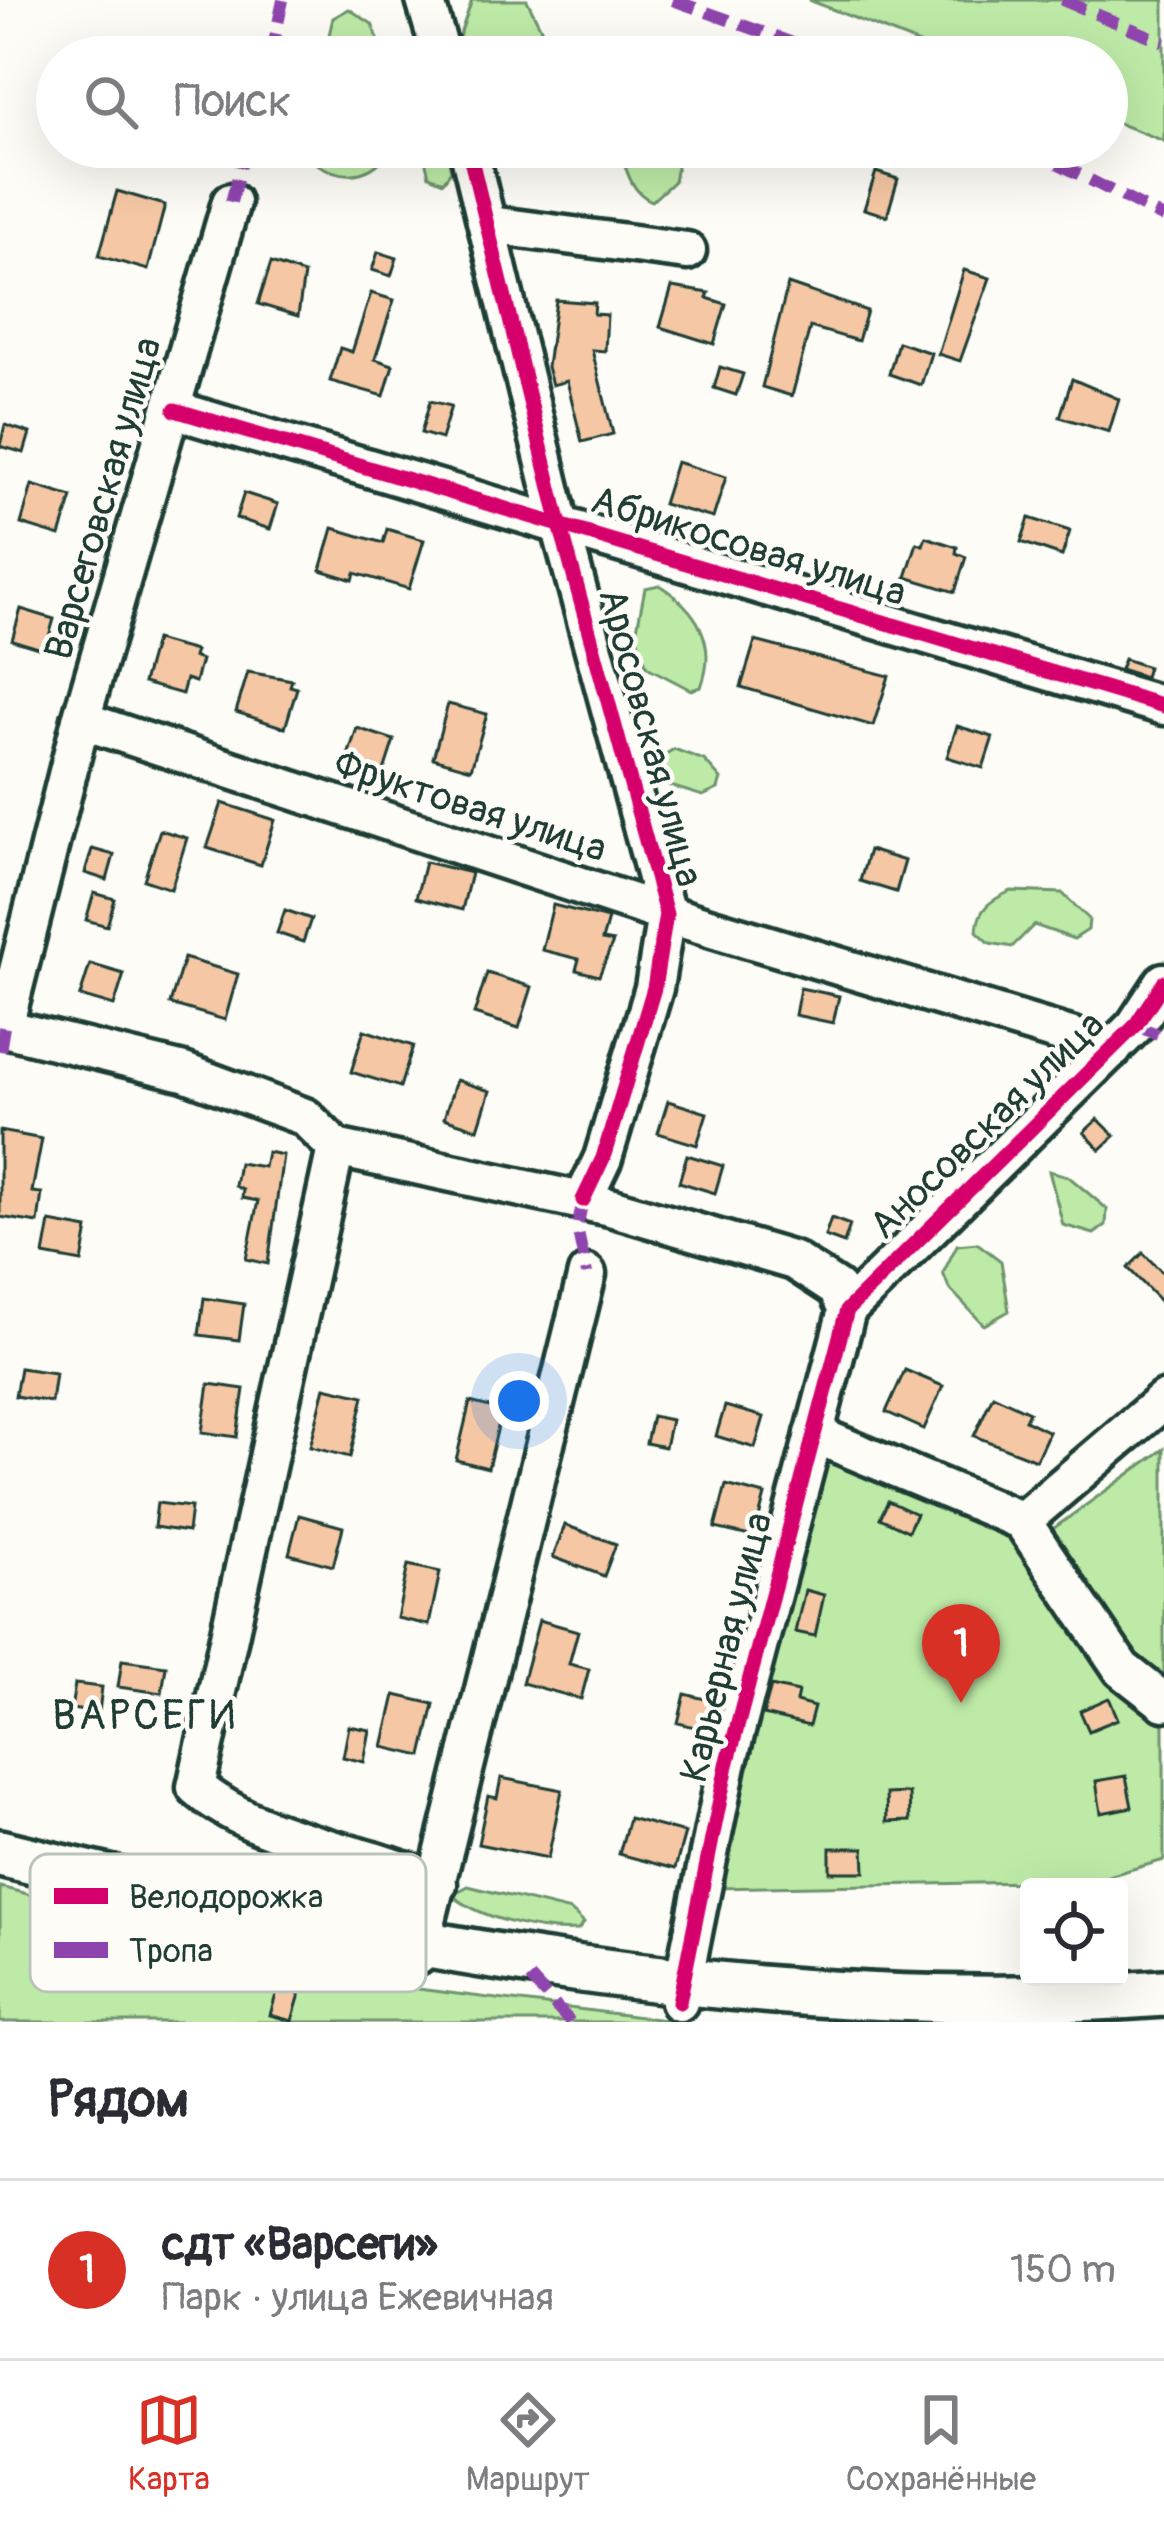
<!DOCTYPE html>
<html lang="ru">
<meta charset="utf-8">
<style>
body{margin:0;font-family:Pangolin,sans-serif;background:#f7f7f7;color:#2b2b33}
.controls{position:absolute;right:36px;bottom:36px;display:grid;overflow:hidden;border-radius:12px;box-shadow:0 12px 48px #0002}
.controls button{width:108px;height:108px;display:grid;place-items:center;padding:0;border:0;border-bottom:3px solid #e1e1e2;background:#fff;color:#2b2b33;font:60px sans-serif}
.you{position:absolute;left:519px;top:1401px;width:42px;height:42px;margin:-30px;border:9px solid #fff;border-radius:50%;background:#1a73e8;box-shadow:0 0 0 18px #1a73e833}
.badge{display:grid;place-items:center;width:78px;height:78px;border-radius:50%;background:#d93025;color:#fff;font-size:39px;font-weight:700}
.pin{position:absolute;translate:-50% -99px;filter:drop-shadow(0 3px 6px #0008)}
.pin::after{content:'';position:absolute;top:63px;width:42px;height:36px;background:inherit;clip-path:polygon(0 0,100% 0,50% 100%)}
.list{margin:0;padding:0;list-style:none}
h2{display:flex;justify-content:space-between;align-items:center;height:156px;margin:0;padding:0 48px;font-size:51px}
h2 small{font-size:39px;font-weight:400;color:#7c7c81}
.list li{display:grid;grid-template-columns:78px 1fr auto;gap:36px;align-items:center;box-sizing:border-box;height:180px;padding:0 48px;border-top:3px solid #e1e1e2}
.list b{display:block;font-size:45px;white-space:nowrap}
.list p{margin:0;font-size:39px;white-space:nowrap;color:#7c7c81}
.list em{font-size:39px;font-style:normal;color:#7c7c81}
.icon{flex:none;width:66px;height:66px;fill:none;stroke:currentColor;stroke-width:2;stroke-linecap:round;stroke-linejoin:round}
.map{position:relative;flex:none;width:1164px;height:2022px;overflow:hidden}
.search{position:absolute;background:#fff;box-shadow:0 12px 48px #0002;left:36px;right:36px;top:36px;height:132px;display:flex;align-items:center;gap:30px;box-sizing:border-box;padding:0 42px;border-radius:66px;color:#7c7c81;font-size:45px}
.sheet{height:336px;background:#fff}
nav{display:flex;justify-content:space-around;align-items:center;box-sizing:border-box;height:168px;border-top:3px solid #e1e1e2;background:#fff;font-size:33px;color:#7c7c81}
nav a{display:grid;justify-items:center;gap:6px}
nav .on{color:#d93025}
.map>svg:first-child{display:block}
</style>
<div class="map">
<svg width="1164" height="2022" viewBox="0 0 1164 2022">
<rect width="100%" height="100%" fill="#fdfcf7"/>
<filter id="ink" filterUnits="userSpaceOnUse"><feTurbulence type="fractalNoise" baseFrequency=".00833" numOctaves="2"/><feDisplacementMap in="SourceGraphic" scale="24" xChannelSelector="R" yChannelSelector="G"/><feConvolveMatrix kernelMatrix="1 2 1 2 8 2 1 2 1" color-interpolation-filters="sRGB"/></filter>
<g filter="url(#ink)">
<g fill="#beeaa7" stroke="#6e946e" stroke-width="3">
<polygon points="472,0 527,0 555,57 460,57 458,40"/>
<polygon points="809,0 1164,0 1164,141 1107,119 1107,57 952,57"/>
<polygon points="349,9 372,24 385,57 324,57 333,18"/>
<path d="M 391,147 C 370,187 325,179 299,148 Z"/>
<polygon points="422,147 446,147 451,171 443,182 429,176"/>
<path d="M 619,147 L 681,147 L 674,181 L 652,201 C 630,192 626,168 619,147 Z"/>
<path d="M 659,585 C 697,609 718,643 701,687 L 691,690 L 647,667 L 636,634 L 645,588 Z"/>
<polygon points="674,749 704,760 721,779 718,789 703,796 657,782 653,762"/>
<path d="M 1011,891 L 1062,893 L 1089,919 L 1088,930 L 1074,939 L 1034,925 L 1012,947 L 990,943 L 977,931 C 978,908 991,900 1011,891 Z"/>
<polygon points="1049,1171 1068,1176 1107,1209 1106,1225 1094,1234 1063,1225"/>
<polygon points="977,1243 1001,1261 1009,1311 984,1325 949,1288 943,1273 957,1245"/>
<polygon points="1164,1449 1164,1860 1091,1881 714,1888 815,1456 1029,1546"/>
<path d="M 468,1886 L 571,1911 L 584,1923 L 578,1930 C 541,1933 481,1919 452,1895 Z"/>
<polygon points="0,1887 386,1985 681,2022 0,2022"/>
</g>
<g fill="#f5c7a4" stroke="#1f3d34" stroke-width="3">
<polygon points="876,172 898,179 887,216 864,209"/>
<polygon points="117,191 165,205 148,270 99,256"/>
<polygon points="378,252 397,258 391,276 372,270"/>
<polygon points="271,263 304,274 298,316 258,304"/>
<polygon points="964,270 990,278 960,361 938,354"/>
<polygon points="788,284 867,311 858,341 810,327 792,396 762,387"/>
<polygon points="672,287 709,293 707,298 726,304 714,344 660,327"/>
<polygon points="371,293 394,300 375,359 393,365 384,396 330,381 340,348 352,352"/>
<polygon points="556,300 595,303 594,314 607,315 605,351 592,350 613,434 582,442 567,381 552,385 547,367"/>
<polygon points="898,342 931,353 921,385 889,374"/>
<polygon points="720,367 743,374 736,395 714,388"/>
<polygon points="1072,379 1119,399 1109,432 1060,417"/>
<polygon points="430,401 451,406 441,439 421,433"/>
<polygon points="5,425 30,433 24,453 0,446"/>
<polygon points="676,462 726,477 713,518 663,504"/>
<polygon points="32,485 72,497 60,536 21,524"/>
<polygon points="244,493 278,504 270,529 236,518"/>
<polygon points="1029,518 1070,531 1062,556 1021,542"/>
<polygon points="333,528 383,543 387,529 424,540 409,589 355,573 353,580 321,570"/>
<polygon points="926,537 957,547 956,553 966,557 955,592 906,577 917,543 923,545"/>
<polygon points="21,609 54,619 45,650 12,640"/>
<polygon points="155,640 195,651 193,657 201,660 195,682 186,679 182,694 143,683"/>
<polygon points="755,641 889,676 873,726 741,687"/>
<polygon points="1124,659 1148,667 1145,677 1120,669"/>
<polygon points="248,672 292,680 290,686 297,688 285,728 236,712"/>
<polygon points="448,704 487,714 471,769 433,758"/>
<polygon points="957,726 993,737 983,768 947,757"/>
<polygon points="357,728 394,740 382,777 345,765"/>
<polygon points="222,803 275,820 261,865 207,848"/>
<polygon points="160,830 187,838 171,889 144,880"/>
<polygon points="92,849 114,855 107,880 85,873"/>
<polygon points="869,850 905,861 896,892 860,881"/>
<polygon points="425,862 471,873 462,910 416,898"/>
<polygon points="94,893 115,899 107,926 86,920"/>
<polygon points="553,905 608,919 602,940 613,942 599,976 576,970 579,959 542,950"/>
<polygon points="285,910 311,919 303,942 277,933"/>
<polygon points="184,958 238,974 225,1020 170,1004"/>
<polygon points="90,964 124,974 114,1006 80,996"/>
<polygon points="487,973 532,987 519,1028 474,1014"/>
<polygon points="800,988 839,996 833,1023 795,1015"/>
<polygon points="364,1030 413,1046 400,1087 351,1072"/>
<polygon points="456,1080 490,1091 478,1129 444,1118"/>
<polygon points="668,1101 707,1113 697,1145 658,1133"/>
<polygon points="1098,1119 1115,1136 1100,1150 1084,1132"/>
<polygon points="0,1131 42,1139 32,1192 42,1193 38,1223 0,1217"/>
<polygon points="267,1152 283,1155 268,1264 246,1259 258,1201 242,1198 243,1190 235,1186 239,1163 264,1167"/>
<polygon points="687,1155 723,1166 715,1193 679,1182"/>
<polygon points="831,1218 850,1225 844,1243 825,1236"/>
<polygon points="50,1222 88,1229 82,1262 44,1255"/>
<polygon points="1143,1253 1164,1274 1164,1305 1128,1268"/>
<polygon points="204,1298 244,1304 239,1340 199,1335"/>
<polygon points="20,1368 55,1373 51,1402 15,1396"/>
<polygon points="905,1370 943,1386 924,1429 886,1412"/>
<polygon points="209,1384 244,1389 237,1437 202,1432"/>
<polygon points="325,1387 364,1396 350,1457 310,1447"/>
<polygon points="993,1395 1029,1412 1025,1420 1049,1432 1036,1460 974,1436"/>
<polygon points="470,1402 502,1410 488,1468 456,1460"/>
<polygon points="725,1406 764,1417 755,1448 716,1436"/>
<polygon points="652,1416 671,1420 665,1447 646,1443"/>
<polygon points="726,1485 765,1495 754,1537 715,1528"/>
<polygon points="888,1501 916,1514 908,1531 880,1518"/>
<polygon points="157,1503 191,1507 188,1532 154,1527"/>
<polygon points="299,1515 343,1527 333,1566 289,1554"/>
<polygon points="565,1525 616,1544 604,1576 553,1557"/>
<polygon points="408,1565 440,1572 429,1625 397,1618"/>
<polygon points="805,1590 824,1595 815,1636 795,1632"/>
<polygon points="539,1620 578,1631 569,1664 589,1669 581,1699 522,1683"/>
<polygon points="122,1660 166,1666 162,1693 118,1687"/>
<polygon points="75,1684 102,1687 99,1713 71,1709"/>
<polygon points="771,1686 798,1692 796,1702 814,1707 809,1726 763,1715"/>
<polygon points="685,1694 713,1701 707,1730 678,1723"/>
<polygon points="395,1695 434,1704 422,1756 383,1747"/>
<polygon points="1109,1698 1118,1719 1089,1731 1080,1711"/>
<polygon points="349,1726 370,1730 364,1762 343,1757"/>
<polygon points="1126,1776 1132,1807 1101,1813 1096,1781"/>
<polygon points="501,1778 562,1790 548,1858 478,1844 488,1796 497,1798"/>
<polygon points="909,1793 910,1821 887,1822 886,1794"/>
<polygon points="629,1818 685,1833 675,1869 619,1854"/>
<polygon points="830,1848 864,1848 865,1872 830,1872"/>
<polygon points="278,1988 300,1994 292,2021 270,2015"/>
</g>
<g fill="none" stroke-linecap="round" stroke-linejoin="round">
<defs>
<g id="minor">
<polyline points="425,0 442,57"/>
<polyline points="468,147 559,521 666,914 654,988 603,1158 583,1200"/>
<polyline points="490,225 687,251"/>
<polyline points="175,410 1164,706"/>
<polyline points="81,720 666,914 1113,1049"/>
<polyline points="0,1027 184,1072 305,1117 336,1148 610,1207 794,1261 837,1289 847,1310"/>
<polyline points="4,1027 81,720 231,202"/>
<path d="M 336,1148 L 196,1787 C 261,1843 360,1849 438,1884"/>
<polyline points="814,1434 1022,1521 1122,1669 1164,1702"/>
<polyline points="1022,1521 1164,1400"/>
<polyline points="418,1956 587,1274"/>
<polyline points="679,2002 727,1765 847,1310 1135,1026 1164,982"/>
</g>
<path id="major" d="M 0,1853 C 374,1945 776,2022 1164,1993"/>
</defs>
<use href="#minor" stroke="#1f3d34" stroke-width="45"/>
<use href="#major" stroke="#1f3d34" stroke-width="54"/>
<use href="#minor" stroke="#fdfcf7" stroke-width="36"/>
<use href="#major" stroke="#fdfcf7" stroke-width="45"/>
<g stroke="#8e44ad" stroke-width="12" stroke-dasharray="24 12" stroke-linecap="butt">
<polyline points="673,0 832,57"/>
<polyline points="1062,0 1164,42"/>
<polyline points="271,57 283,0"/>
<polyline points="1026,147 1164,218"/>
<polyline points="231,202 246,147"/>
<polyline points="1135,1026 1164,1036"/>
<polyline points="0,1051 4,1027"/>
<polyline points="583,1200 577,1228 587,1274"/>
<polyline points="530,1978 570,2022"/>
</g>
<defs>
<g id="cycleway">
<polyline points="468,147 559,521 666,914 654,988 603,1158 583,1200"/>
<polyline points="175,410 1164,706"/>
<polyline points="679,2002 727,1765 847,1310 1135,1026 1164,982"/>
</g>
</defs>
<use href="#cycleway" stroke="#fdfcf7" stroke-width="22"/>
<use href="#cycleway" stroke="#d6006c" stroke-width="15"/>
</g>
</g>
<g text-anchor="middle" stroke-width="9" stroke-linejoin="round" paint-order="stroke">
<g font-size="39" fill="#1f3d34" stroke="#fdfcf7">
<text transform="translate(102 498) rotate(-74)" y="14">Варсеговская улица</text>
<text transform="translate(749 545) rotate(17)" y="14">Абрикосовая улица</text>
<text transform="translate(652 737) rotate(75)" y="14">Аросовская улица</text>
<text transform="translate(471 805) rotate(18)" y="14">Фруктовая улица</text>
<text transform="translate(986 1124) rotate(-44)" y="14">Аносовская улица</text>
<text transform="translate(725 1647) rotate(-76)" y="14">Карьерная улица</text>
</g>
<g font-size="42" letter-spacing="3" fill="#1f3d34" stroke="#fdfcf7">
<text x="145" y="1729">ВАРСЕГИ</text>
</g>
</g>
<rect x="30" y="1854" width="396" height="138" rx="18" fill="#fdfcf7" stroke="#bac3bc" stroke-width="3"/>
<rect x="54" y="1888" width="54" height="16" fill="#d6006c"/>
<rect x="54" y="1942" width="54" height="16" fill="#8e44ad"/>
<g font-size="33" fill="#1f3d34">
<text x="129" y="1908">Велодорожка</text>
<text x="129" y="1962">Тропа</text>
</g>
</svg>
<div class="controls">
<button><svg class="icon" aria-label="locate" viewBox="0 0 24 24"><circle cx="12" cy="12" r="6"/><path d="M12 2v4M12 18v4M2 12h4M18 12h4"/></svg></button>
</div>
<div class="you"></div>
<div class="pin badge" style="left:961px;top:1703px">1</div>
<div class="search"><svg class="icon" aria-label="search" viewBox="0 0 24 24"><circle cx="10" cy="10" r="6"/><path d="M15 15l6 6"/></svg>Поиск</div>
</div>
<section class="sheet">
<h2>Рядом<small></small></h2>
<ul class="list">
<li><span class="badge">1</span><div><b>сдт «Варсеги»</b><p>Парк · улица Ежевичная</p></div><em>150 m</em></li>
</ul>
</section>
<nav>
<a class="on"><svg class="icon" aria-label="map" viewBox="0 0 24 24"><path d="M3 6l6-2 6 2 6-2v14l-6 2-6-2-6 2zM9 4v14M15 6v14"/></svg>Карта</a>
<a><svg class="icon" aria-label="directions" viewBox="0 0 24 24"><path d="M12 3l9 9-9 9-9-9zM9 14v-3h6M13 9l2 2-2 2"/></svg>Маршрут</a>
<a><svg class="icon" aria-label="saved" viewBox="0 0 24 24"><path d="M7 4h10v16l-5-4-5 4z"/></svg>Сохранённые</a>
</nav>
